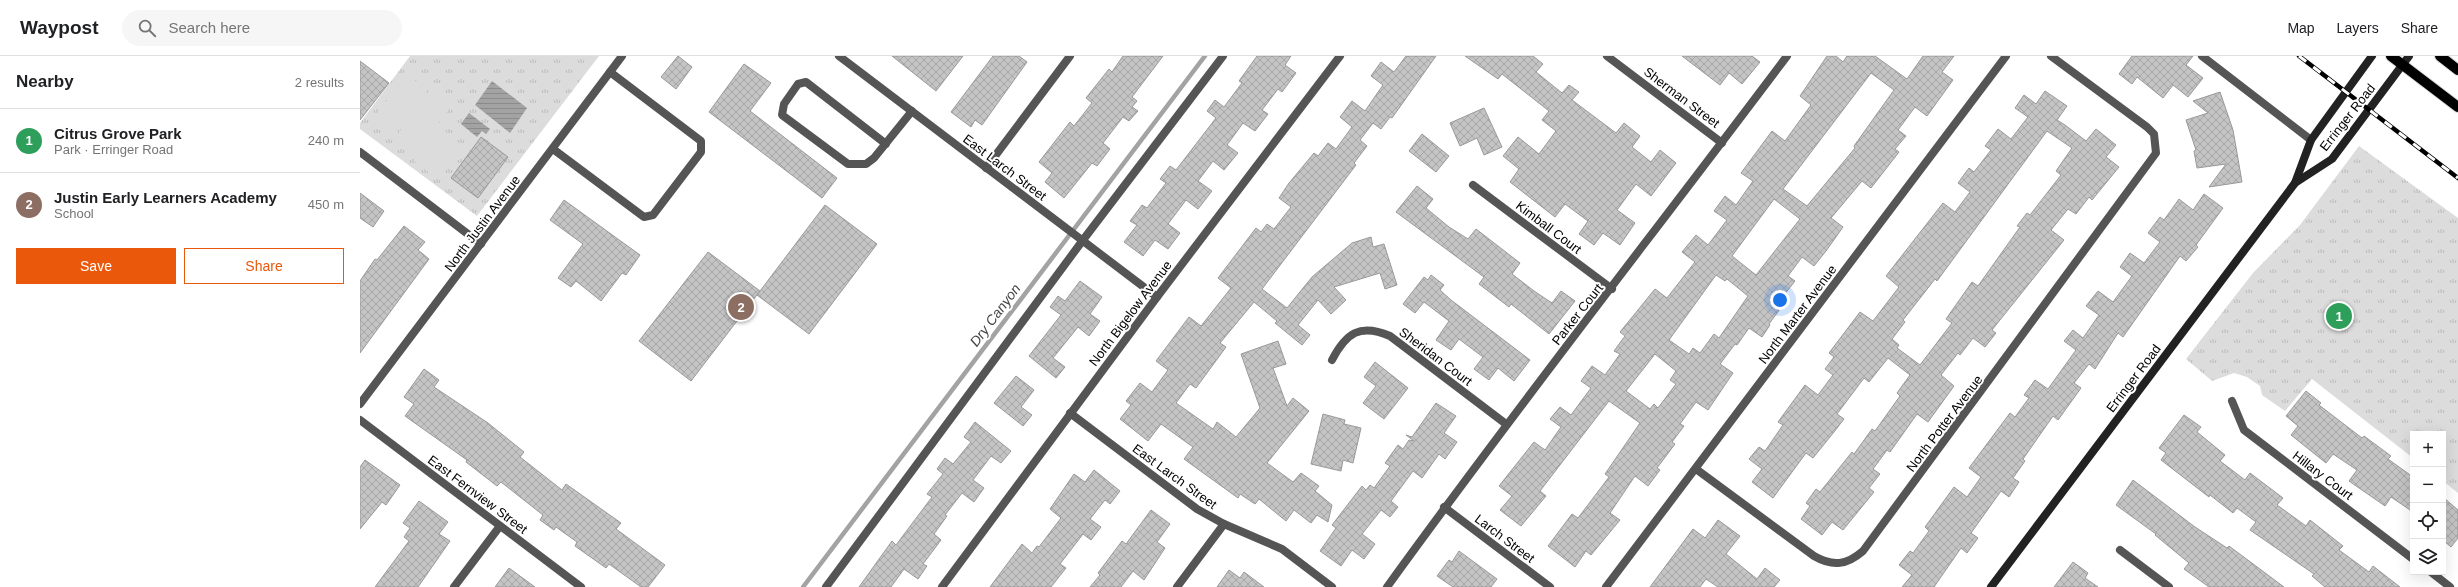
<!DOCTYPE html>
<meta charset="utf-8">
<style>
body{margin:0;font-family:Arial,sans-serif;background:#f6f6f6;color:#202124}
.controls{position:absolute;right:12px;bottom:12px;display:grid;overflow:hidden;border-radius:0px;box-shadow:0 4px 16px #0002}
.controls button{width:36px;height:36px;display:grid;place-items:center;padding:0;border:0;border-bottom:1px solid #e0e0e0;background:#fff;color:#202124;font:20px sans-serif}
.you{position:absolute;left:1420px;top:244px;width:14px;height:14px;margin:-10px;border:3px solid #fff;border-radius:50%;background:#1a73e8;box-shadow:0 0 0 6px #1a73e833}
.badge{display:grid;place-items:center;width:26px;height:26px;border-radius:50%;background:#ea580c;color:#fff;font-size:13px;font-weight:700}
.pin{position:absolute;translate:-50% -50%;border:2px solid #fff;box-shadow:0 1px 4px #0006}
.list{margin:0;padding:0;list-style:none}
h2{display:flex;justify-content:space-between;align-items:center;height:52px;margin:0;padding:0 16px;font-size:17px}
h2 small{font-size:13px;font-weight:400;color:#757577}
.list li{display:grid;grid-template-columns:26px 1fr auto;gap:12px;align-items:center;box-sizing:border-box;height:64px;padding:0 16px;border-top:1px solid #e0e0e0}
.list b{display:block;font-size:15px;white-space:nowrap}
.list p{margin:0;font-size:13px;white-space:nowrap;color:#757577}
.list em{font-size:13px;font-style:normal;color:#757577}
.actions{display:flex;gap:8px;padding:12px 16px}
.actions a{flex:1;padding:9px 0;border:1px solid #ea580c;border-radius:0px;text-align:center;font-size:14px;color:#ea580c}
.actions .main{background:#ea580c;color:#fff}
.icon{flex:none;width:22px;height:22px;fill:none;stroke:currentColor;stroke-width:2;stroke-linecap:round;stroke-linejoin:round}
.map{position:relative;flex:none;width:2098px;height:531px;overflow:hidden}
header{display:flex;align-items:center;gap:24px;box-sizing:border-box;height:56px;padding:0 20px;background:#fff;border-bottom:1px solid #e0e0e0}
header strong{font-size:19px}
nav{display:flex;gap:22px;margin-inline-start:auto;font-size:14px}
.search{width:280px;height:36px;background:#f6f6f6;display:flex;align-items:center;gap:10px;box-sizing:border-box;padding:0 14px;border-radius:22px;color:#757577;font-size:15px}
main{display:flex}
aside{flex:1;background:#fff}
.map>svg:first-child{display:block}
</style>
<header>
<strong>Waypost</strong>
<div class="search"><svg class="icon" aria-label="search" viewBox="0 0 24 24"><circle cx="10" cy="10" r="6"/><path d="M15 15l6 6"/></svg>Search here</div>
<nav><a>Map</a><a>Layers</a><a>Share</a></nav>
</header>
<main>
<aside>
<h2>Nearby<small>2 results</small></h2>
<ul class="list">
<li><span class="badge" style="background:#2e9e5b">1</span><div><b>Citrus Grove Park</b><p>Park · Erringer Road</p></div><em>240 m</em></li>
<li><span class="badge" style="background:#8d6e63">2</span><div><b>Justin Early Learners Academy</b><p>School</p></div><em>450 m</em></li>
</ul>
<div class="actions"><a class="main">Save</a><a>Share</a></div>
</aside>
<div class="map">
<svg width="2098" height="531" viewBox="0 0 2098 531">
<defs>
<pattern id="grass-tufts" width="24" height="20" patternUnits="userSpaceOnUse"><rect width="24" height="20" fill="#dcdcdc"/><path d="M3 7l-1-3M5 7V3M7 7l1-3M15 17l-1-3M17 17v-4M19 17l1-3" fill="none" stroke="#bbb"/></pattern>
<pattern id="water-rules" width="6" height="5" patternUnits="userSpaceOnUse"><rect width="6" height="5" fill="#a3a3a3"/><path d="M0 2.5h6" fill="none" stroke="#8b8b8b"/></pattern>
<pattern id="building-cross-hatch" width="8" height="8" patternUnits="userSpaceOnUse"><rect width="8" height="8" fill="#c4c4c4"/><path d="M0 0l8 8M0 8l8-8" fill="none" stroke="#a7a7a7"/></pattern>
</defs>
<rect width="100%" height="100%" fill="#fff"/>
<g fill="url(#grass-tufts)">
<polygon points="50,0 239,0 117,160 0,73 0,67"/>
<polygon points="1999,90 2098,162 2098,437 2083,425 2083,378 2053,378 2053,402 1952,323 1925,355 1902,339 1900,330 1887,321 1874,317 1852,325 1826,303 1893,217 1940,169"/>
</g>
<g fill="#dcdcdc">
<polygon points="47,19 68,34 35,77 14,61"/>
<polygon points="70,36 90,52 58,95 37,79"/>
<polygon points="80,71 102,89 77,122 54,105"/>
</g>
<g fill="url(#water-rules)">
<polygon points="132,25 167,52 150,77 115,49"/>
<polygon points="109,57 130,73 126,78 122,75 117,81 101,68"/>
</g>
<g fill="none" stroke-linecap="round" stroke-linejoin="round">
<polyline stroke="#a3a3a3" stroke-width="4.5" points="443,531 845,0"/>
</g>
<g fill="url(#building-cross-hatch)" stroke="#999" fill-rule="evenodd">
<polygon points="318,0 332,11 316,33 301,21"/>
<polygon points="532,0 603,0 576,35"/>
<polygon points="633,0 659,0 667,6 622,69 615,64 611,71 591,56"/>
<polygon points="763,0 803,0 772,41 777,45 772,51 778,55 769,65 763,61 743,87 750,93 737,110 732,107 704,142 685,126 692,117 679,106 710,66 714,70 732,47 726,42 749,13 752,16"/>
<polygon points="897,0 931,0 925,9 936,17 922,36 918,33 902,54 908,58 895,75 883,67 867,89 878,97 864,114 853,105 838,125 852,135 838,153 826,144 808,168 820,177 808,193 795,184 783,200 764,186 777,169 770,165 782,149 787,152 806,127 800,123 810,110 816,114 856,62 847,55 855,44 864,51 882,27 879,25"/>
<polygon points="1046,0 1076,0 1032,62 1030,61 1021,73 1013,67 1000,84 1007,90 994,107 996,109 902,233 927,252 952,221 992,187 1011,181 1013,191 1024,188 1037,229 1025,233 1020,217 974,231 986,244 971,258 958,244 938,269 950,279 942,289 915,267 917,265 894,246 860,287 866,291 836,332 830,328 816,347 853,373 857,366 876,381 900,352 881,298 918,285 926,308 913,312 927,350 933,342 949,355 907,407 933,426 941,417 959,430 955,435 972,449 968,466 957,459 951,467 934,454 926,465 899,443 895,448 880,438 878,442 824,403 833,391 801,368 788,385 760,363 771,349 766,345 780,327 792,336 808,314 796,305 829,261 841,270 871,232 858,222 896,172 901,176 907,168 914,173 931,151 919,142 929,127 954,97 958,100 968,87 976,93 992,71 980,61 992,45 1005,55 1023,29 1011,20 1021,6 1034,16"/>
<polygon points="1105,0 1173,0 1183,8 1176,16 1202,37 1209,29 1219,36 1212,44 1256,77 1264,67 1280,80 1272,91 1291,106 1300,94 1316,107 1291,140 1276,128 1257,154 1275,167 1260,189 1243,177 1234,189 1219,178 1228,165 1205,148 1195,161 1150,126 1159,113 1143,100 1158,81 1179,98 1196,75 1182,64 1189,55 1142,18 1138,23"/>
<polygon points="1322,0 1392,0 1400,6 1382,28 1369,17 1360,29"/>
<path d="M 1467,0 L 1476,0 L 1483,6 L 1487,0 L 1515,0 L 1547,23 L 1563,0 L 1594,0 L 1582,16 L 1593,24 L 1567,60 L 1555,51 L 1538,74 L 1546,80 L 1535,93 L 1539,96 L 1511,132 L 1502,125 L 1471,162 L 1483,171 L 1466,195 L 1454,210 L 1442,201 L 1428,220 L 1435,225 L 1424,239 L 1428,242 L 1409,268 L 1410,269 L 1402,281 L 1389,272 L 1377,289 L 1375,288 L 1360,308 L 1373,317 L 1348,354 L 1336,346 L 1320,368 L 1324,370 L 1312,386 L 1315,388 L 1297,412 L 1300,414 L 1288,430 L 1275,420 L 1250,457 L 1260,464 L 1231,499 L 1226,495 L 1215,511 L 1188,490 L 1212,458 L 1218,462 L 1249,421 L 1245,418 L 1280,367 L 1249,345 L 1180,435 L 1186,440 L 1161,470 L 1140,454 L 1152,440 L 1139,430 L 1174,386 L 1185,394 L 1201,371 L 1190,363 L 1200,351 L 1211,359 L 1231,332 L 1221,325 L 1232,310 L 1245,319 L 1260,298 L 1254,295 L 1265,280 L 1260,276 L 1295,233 L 1307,242 L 1335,206 L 1322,196 L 1336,179 L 1348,189 L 1367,164 L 1354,155 L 1365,140 L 1376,149 L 1393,125 L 1381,117 L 1412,75 L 1425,85 L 1451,49 L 1440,40 ZM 1511,17 L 1534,34 L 1494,90 L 1495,92 L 1447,150 L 1423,133 ZM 1414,143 L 1440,163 L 1396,219 L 1372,200 ZM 1356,219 L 1365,225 L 1367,223 L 1388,240 L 1359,282 L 1354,278 L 1340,297 L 1333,292 L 1329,298 L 1309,284 ZM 1295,298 L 1316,315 L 1310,324 L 1316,328 L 1298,352 L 1294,348 L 1290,353 L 1266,335 Z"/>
<polygon points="1772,0 1833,0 1826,9 1843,22 1828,41 1813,29 1803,42 1777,21 1772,28 1759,18"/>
<polygon points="0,5 29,27 0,64"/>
<polygon points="384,8 411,27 390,55 477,122 462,142 349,56"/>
<path d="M 1685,35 L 1707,50 L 1697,64 L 1705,69 L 1726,85 L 1736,73 L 1756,89 L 1746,101 L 1759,111 L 1732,144 L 1729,141 L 1716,158 L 1708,153 L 1691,174 L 1704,184 L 1632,274 L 1636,277 L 1625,291 L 1613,282 L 1600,299 L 1598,297 L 1581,319 L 1594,330 L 1568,366 L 1557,358 L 1530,396 L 1527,394 L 1513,413 L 1520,418 L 1509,432 L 1514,436 L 1483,474 L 1472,466 L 1462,479 L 1441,463 L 1450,450 L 1446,447 L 1456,433 L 1460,436 L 1492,396 L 1494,398 L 1512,373 L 1515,375 L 1540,340 L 1537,337 L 1550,319 L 1528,302 L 1509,326 L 1504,322 L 1477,358 L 1484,363 L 1474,376 L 1453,402 L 1446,397 L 1413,442 L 1392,426 L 1402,413 L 1389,403 L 1399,391 L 1405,395 L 1423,369 L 1418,366 L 1445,329 L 1458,339 L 1473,319 L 1465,313 L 1474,301 L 1469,297 L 1500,256 L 1513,265 L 1539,231 L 1526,220 L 1583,147 L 1595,156 L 1610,136 L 1598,127 L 1609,112 L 1614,116 L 1631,94 L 1625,90 L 1638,73 L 1651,83 L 1668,61 L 1655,52 L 1664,39 L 1676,48 ZM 1687,75 L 1712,92 L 1696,115 L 1701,119 L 1670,159 L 1667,157 L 1657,170 L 1660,171 L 1618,230 L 1612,226 L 1586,263 L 1592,267 L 1560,309 L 1537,292 L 1539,289 L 1532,283 L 1545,266 L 1543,264 L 1575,223 L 1577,225 Z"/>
<polygon points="1860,36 1873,74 1882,126 1849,131 1866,108 1837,112 1834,95 1836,94 1826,64 1848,57 1833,45"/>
<polygon points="1124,52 1142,91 1124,99 1117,82 1100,90 1090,67"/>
<polygon points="1062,78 1089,100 1076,116 1049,95"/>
<polygon points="121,81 148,101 118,142 91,122"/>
<polygon points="1057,130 1073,143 1066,152 1089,171 1108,183 1116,173 1160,207 1152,218 1174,235 1192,247 1201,235 1215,245 1189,278 1151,248 1149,251 1119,228 1124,221 1036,156"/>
<polygon points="0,137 24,155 13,171 0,162"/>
<polygon points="1844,138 1863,152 1836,189 1838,191 1826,205 1820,200 1763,281 1758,277 1735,313 1729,308 1714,327 1721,332 1698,364 1693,360 1663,403 1665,405 1653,422 1659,426 1649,441 1641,435 1611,477 1618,482 1607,497 1601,492 1574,531 1542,531 1552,519 1539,509 1550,495 1553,497 1569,475 1565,471 1594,431 1607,441 1621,421 1609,412 1650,357 1655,361 1669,342 1664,339 1675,324 1688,333 1716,294 1704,285 1713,274 1723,282 1739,259 1726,250 1738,235 1753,246 1772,220 1760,211 1770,197 1784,207 1800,186 1788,177 1800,161 1804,164 1819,143 1833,154"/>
<polygon points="204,144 280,199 266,219 262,217 241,245 216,225 211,231 198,222 223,188 190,164"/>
<polygon points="465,149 517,188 449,278 397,239"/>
<polygon points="44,170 65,186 58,194 69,203 0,297 0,225 15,203 17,204"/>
<polygon points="348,196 400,235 331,325 279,285"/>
<polygon points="1071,219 1084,229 1080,234 1091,244 1170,304 1154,325 1138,312 1129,324 1114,313 1123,301 1099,283 1091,294 1076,284 1089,265 1064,246 1055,257 1043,248 1064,221 1068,224"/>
<polygon points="720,225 742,241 730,258 740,265 729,280 718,271 693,302 705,311 696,322 669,300 701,259 690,251 698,240 705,245"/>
<polygon points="1015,306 1048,332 1024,363 1003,347 1016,330 1004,321"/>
<polygon points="64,313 79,324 74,331 128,367 164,396 160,401 202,434 206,428 261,467 256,473 305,509 288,531 281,531 249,508 246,512 215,490 217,486 196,471 194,474 180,464 183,459 141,426 137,430 106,406 107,404 45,360 54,348 44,341"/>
<polygon points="656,320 674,334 661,351 672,359 663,370 634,347"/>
<polygon points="1946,335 1961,347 1959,349 2002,382 2004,380 2031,400 2028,403 2053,421 2053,456 2031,441 2025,450 1989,425 1997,414 1973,398 1966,407 1931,379 1938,370 1926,360"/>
<polygon points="1076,347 1096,360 1084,377 1097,386 1085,403 1079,398 1062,422 1053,415 1031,445 1038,451 1030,461 1021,454 1002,478 1015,488 1004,503 992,494 981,510 960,495 976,472 972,469 1002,430 1006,434 1010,429 1014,432 1030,410 1025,407 1038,389 1043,393 1049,384 1054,385 1046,379 1052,381"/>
<polygon points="963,358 985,364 984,368 1001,372 993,407 983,404 981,415 951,408"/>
<polygon points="1824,359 1841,371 1837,376 1865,399 1860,405 1885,424 1890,417 1923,442 1917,449 1946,470 1950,464 1983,490 1979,494 2009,516 2013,510 2040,531 1965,531 1952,520 1954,518 1890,474 1896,466 1877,452 1873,457 1850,439 1849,441 1801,404 1806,397 1799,392"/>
<polygon points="615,366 651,395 641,407 631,400 613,424 624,432 614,446 602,437 585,459 587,460 574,478 581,484 563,508 567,510 558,523 544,513 531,531 499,531 532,485 536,489 572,441 567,438 583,418 577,413 585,402 593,408 611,386 604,381"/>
<polygon points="5,404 40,429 26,449 22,446 0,473 0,411"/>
<polygon points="734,414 760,435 750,448 745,444 730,463 741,471 731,484 723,478 700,508 706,512 691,531 630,531 662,488 672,497 677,490 679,491 701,462 690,453 714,418 725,426"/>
<polygon points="1773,424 1835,471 1867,492 1869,490 1924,531 1849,531 1824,513 1829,507 1795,479 1796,478 1756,449"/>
<polygon points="2083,441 2098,454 2098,482 2091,491 2083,484"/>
<polygon points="59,445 88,466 79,478 90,485 58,531 15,531 49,485 44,481 50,472 43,467"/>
<polygon points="791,454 810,468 797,486 805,492 784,524 773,515 761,531 730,531 740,519 738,517 762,485 766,488"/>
<polygon points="1358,464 1380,480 1366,498 1397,523 1405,512 1420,524 1414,531 1358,531 1346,523 1340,531 1290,531 1333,473 1345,482"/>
<polygon points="1099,495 1137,523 1131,531 1093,531 1077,520 1089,504 1092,506"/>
<polygon points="1713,506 1728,517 1725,522 1738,531 1694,531"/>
<polygon points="149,512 175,531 135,531"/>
<polygon points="869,514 880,522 884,516 904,531 857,531"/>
</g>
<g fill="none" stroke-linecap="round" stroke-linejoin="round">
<defs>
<g id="primary">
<polyline points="2031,0 2098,51"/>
<polyline points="2080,0 2098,14"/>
</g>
</defs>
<use href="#primary" stroke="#dbdbdb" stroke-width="12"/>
<g stroke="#555" stroke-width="8">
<polyline points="1842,0 1951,84"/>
<polyline points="526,88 446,26 438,28 424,48 422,59 488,108 506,108 514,102 552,55"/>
<polyline points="193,93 284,161 293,159 341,96 341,85 250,16"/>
<polyline points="466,531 723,184 863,0"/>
</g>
<g stroke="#555" stroke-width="8">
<polyline points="479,0 797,241"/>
<polyline points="1247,0 1362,87"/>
<polyline points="0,96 121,188"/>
<polyline points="626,112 710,0"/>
<polyline points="1113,129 1252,233"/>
<path d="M 972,304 C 986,277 1000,267 1030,280 L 1146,368"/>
<polyline points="1872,345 1884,374 2053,503"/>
<polyline points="0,348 262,0"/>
<polyline points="710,357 837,453 864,468 922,493 972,531"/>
<polyline points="0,364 221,531"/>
<path d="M 1336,413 L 1454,500 C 1473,511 1487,509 1503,495 L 1796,97 L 1794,78 L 1787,71 L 1691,0"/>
<polyline points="1084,451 1190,531"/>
<polyline points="1760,494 1809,531"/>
<polyline points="2071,516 2090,531"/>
<polyline points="94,531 140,470"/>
<polyline points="582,531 797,241 980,0"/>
<polyline points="817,531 864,468"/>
<path d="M 1027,531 C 1157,351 1294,177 1427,0"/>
<polyline points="1246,531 1646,0"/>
</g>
<g stroke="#222" stroke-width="8">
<polyline points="1935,127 1972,103 2049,0"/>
<polyline points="1631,531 1935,127 1951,84 2012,0"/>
</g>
<use href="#primary" stroke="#000" stroke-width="10"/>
<defs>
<polyline id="rail" points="1939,0 2098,122"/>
</defs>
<use href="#rail" stroke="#000" stroke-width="4.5"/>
<use href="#rail" stroke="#fff" stroke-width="3" stroke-dasharray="9" stroke-linecap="butt"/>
</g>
<g text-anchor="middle" stroke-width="4" stroke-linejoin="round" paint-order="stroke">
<g font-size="13" fill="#000" stroke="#fff">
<text transform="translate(1322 41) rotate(37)" y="5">Sherman Street</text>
<text transform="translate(1987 61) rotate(-52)" y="5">Erringer Road</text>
<text transform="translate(645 111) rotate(37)" y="5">East Larch Street</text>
<text transform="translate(122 167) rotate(-53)" y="5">North Justin Avenue</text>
<text transform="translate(1189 171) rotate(37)" y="5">Kimball Court</text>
<text transform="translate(770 257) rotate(-53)" y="5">North Bigelow Avenue</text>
<text transform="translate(1217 258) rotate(-52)" y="5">Parker Court</text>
<text transform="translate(1437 258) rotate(-53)" y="5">North Marter Avenue</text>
<text transform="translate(1076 300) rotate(37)" y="5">Sheridan Court</text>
<text transform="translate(1773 322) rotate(-53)" y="5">Erringer Road</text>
<text transform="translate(1584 367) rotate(-53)" y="5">North Potter Avenue</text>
<text transform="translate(1963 419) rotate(37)" y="5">Hillary Court</text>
<text transform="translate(815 420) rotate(36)" y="5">East Larch Street</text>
<text transform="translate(118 438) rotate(37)" y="5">East Fernview Street</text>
<text transform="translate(1145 482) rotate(37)" y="5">Larch Street</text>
</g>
<g font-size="14" font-style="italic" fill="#444" stroke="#fff">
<text transform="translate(635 259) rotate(-53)" y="5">Dry Canyon</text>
</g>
</g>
</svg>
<div class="controls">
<button>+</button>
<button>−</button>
<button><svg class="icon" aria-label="locate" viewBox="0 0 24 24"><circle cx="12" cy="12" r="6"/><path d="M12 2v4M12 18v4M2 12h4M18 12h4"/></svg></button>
<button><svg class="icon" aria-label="layers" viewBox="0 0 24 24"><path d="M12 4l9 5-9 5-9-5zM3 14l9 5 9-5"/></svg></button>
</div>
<div class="you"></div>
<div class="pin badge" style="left:1979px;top:260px;background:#2e9e5b">1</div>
<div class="pin badge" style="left:381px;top:251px;background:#8d6e63">2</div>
</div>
</main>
